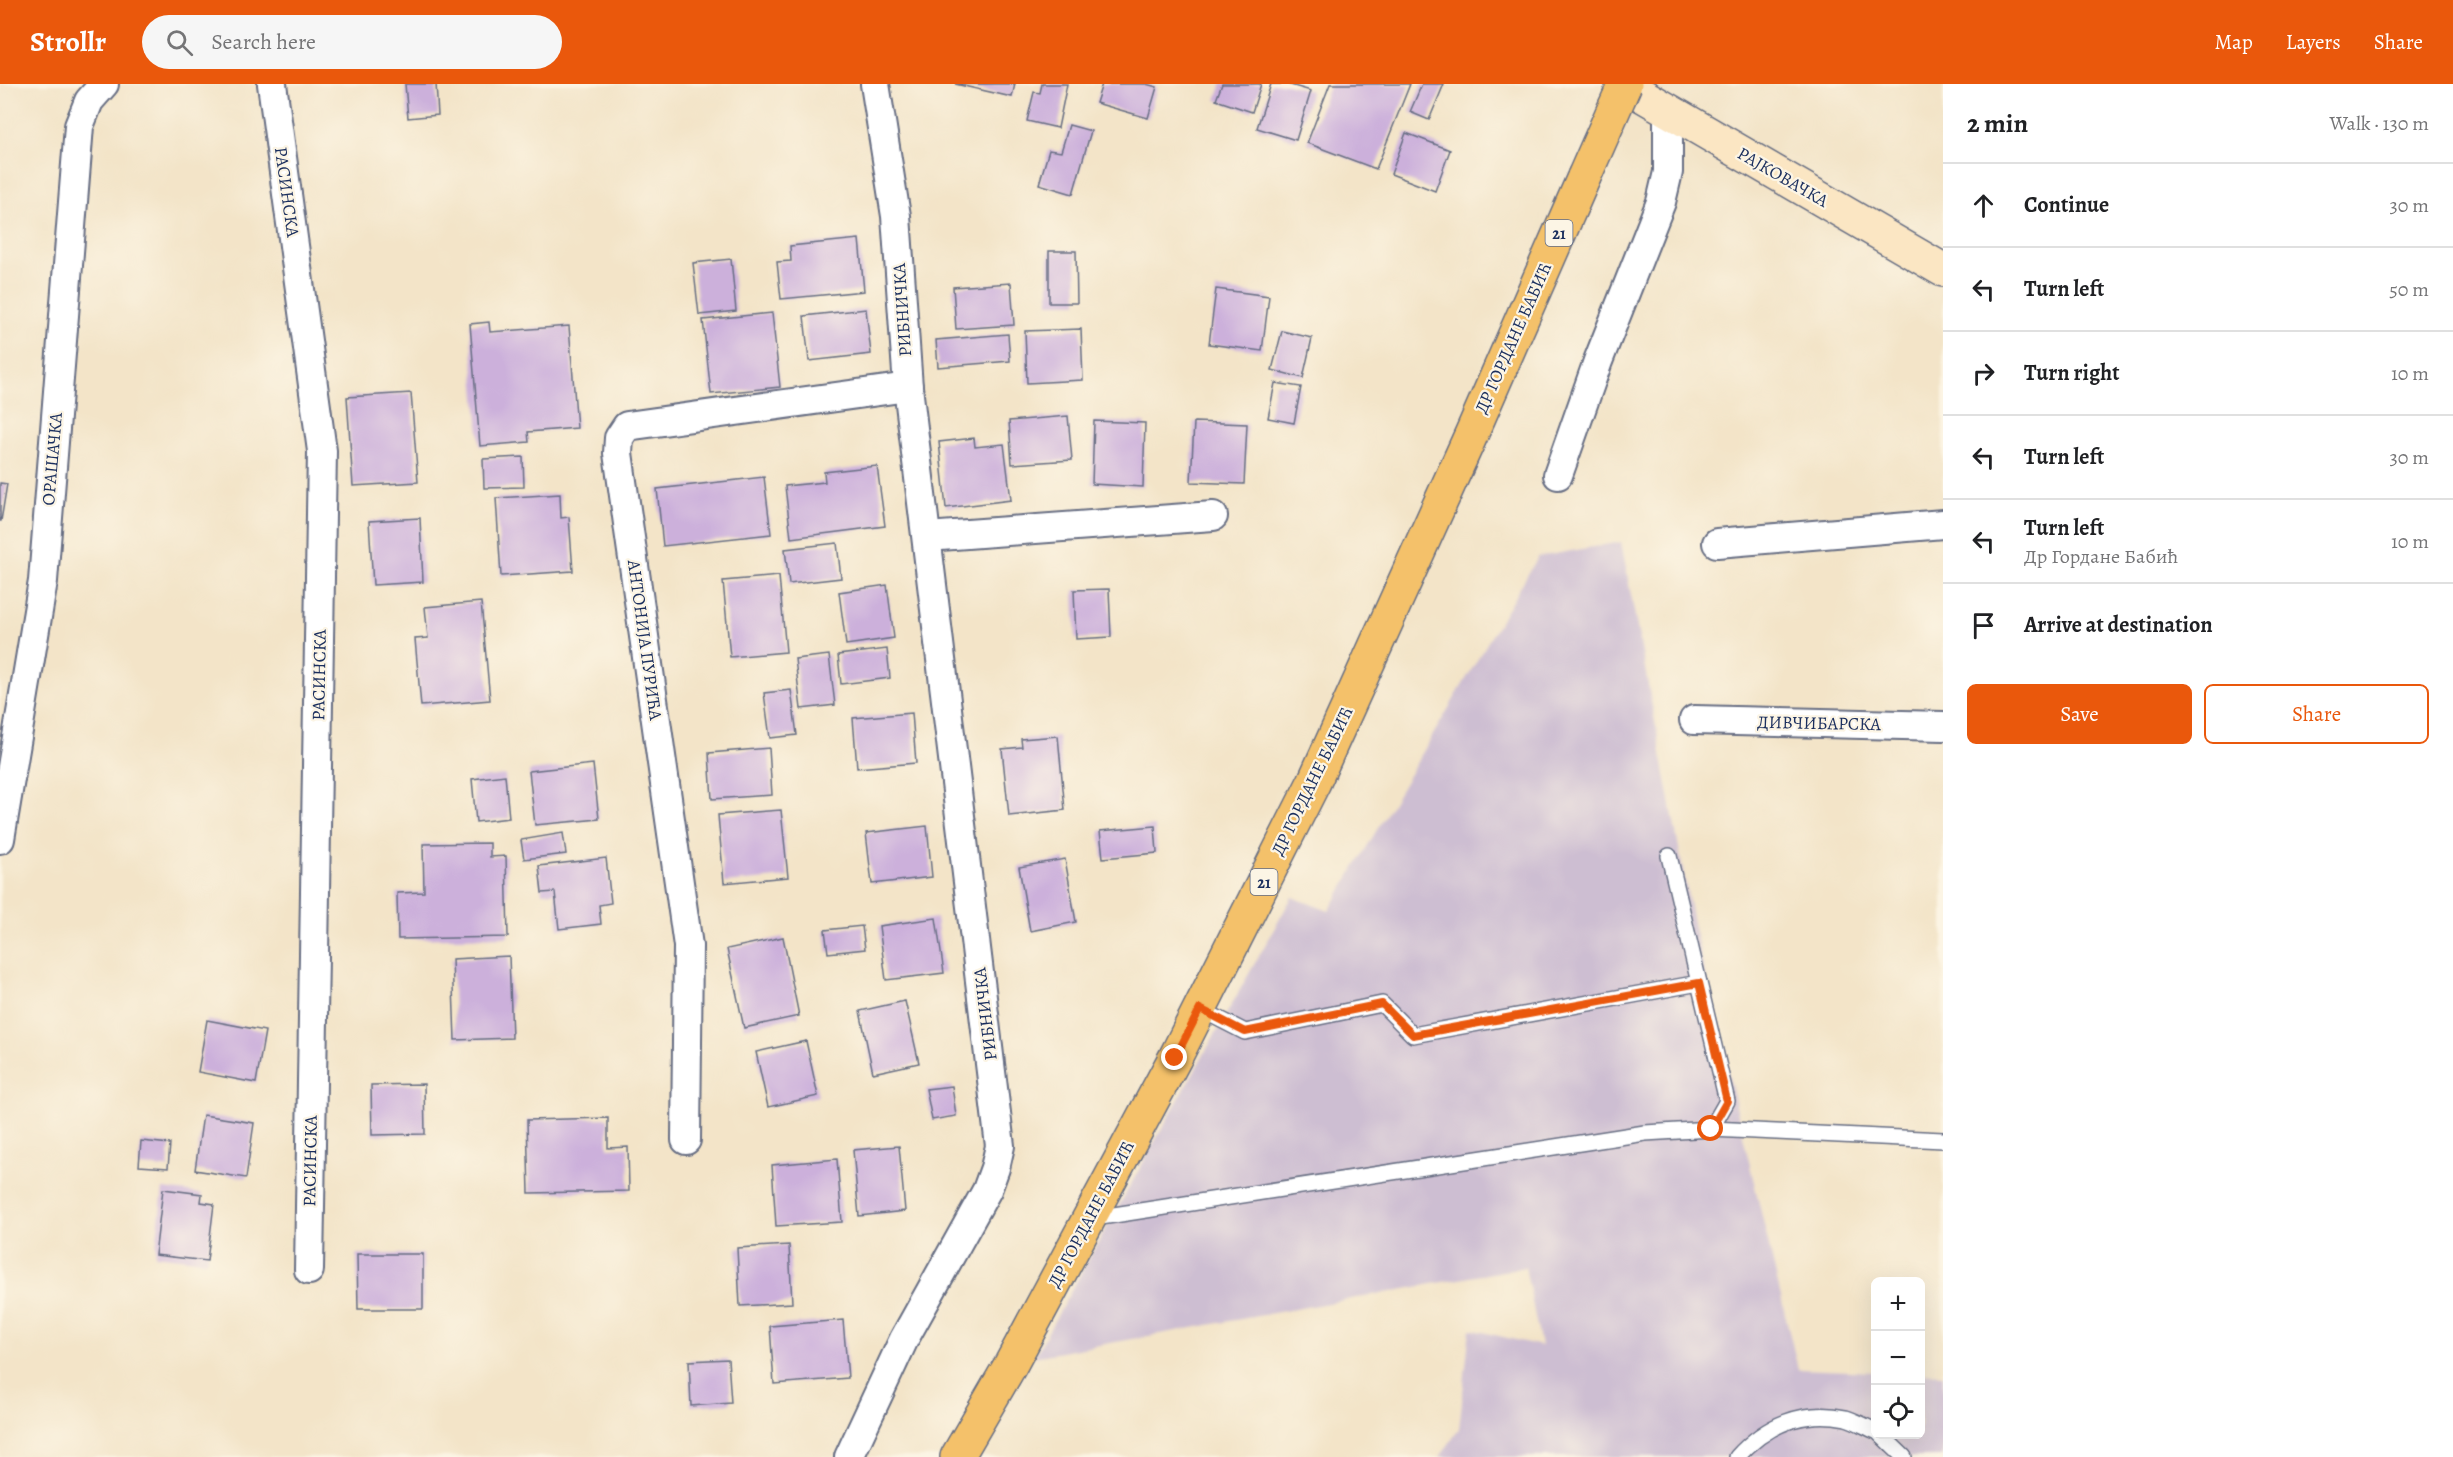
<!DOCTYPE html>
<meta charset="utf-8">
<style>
body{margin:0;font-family:Alegreya,serif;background:#f6f6f6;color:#202124}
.controls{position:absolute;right:18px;bottom:18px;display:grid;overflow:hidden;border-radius:9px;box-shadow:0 6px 24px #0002}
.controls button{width:54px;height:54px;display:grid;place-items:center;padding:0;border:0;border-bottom:2px solid #e0e0e0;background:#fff;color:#202124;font:30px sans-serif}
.stop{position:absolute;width:18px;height:18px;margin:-14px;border:4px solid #ea580c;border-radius:50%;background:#fff}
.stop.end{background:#ea580c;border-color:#fff;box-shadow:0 2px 6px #0008}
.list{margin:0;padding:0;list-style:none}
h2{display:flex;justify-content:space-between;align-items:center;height:78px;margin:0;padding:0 24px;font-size:26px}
h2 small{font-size:20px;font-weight:400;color:#757577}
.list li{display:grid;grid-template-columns:39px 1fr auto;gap:18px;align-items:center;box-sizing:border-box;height:84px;padding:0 24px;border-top:2px solid #e0e0e0}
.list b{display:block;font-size:22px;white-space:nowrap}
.list p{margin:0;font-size:20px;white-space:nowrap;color:#757577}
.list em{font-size:20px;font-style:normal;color:#757577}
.actions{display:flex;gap:12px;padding:18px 24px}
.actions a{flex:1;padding:14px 0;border:2px solid #ea580c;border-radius:9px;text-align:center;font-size:21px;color:#ea580c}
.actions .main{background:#ea580c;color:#fff}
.icon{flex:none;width:33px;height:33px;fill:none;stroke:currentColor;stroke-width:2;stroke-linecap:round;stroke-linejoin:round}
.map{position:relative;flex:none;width:1943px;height:1373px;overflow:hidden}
header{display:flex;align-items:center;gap:36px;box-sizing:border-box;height:84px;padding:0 30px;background:#ea580c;color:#fff}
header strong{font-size:28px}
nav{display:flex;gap:33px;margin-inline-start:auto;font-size:21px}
.search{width:420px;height:54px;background:#f6f6f6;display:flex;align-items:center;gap:15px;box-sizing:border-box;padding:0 21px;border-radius:33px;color:#757577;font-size:22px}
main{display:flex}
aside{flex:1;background:#fff}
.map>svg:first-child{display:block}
</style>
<header>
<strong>Strollr</strong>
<div class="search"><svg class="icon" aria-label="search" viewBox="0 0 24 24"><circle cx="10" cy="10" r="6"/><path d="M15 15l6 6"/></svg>Search here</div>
<nav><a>Map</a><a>Layers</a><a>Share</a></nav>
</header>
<main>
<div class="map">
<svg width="1943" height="1373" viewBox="0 0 1943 1373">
<rect width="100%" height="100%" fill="#fcf5e5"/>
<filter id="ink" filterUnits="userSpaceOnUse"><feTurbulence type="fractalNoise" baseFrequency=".0167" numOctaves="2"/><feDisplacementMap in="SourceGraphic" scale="12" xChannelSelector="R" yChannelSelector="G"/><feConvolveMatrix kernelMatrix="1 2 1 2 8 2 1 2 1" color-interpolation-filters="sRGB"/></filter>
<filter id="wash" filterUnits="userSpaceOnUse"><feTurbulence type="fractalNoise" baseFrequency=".008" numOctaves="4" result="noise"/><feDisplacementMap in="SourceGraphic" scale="24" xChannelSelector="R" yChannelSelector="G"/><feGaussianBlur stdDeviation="1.35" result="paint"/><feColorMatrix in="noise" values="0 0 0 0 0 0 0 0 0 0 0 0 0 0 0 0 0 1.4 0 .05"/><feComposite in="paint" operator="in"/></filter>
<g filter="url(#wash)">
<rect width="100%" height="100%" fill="#f3e4c8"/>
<polygon fill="#cdbed2" points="1621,458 1694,844 1798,1285 1875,1288 1876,1350 1920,1350 1921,1289 1943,1290 1943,1373 1440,1373 1459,1345 1470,1245 1541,1262 1525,1183 1034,1273 1292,813 1329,827 1538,473"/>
<g id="blocks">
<g fill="#ccb0db">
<polygon points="405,0 436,0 438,31 408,34"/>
<polygon points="955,0 1015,0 1012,13"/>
<polygon points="1042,0 1067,0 1058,44 1027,37 1034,8 1040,9"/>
<polygon points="1102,0 1146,0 1157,3 1148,34 1096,19"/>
<polygon points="1222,0 1261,0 1252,28 1216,16"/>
<polygon points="1271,0 1287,0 1311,7 1296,56 1257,44"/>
<polygon points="1330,0 1410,0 1376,85 1307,59"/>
<polygon points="1422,0 1444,0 1429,36 1410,28"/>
<polygon points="1069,41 1091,47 1073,110 1039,100 1049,66 1061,68"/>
<polygon points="1406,49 1450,66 1435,107 1391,90"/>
<polygon points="859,155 864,207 781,215 777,178 791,177 790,162"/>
<polygon points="1049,167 1076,167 1077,219 1049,219"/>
<polygon points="731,175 736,227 699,231 693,179"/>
<polygon points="1011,199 1014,241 956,245 953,203"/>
<polygon points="1216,205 1269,212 1262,267 1209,260"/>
<polygon points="866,225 871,270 809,277 804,232"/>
<polygon points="772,229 780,303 711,310 703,236"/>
<polygon points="489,238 490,248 569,242 577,344 528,348 529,358 480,362 470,240"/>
<polygon points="1081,245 1083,296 1027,299 1025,247"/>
<polygon points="1282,247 1312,254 1303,294 1272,286"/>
<polygon points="1008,250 1010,277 938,283 936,256"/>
<polygon points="1275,299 1301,303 1294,339 1268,334"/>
<polygon points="411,309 418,398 353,402 347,313"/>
<polygon points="1068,332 1072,376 1012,380 1009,337"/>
<polygon points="1094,337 1145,339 1143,403 1092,400"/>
<polygon points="1194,338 1247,340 1244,400 1191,398"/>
<polygon points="974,354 975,363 1004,360 1011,416 946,424 939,358"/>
<polygon points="523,373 524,403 484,404 483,375"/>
<polygon points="877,382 885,442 791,454 785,402 825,398 824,388"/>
<polygon points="764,393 771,450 663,462 657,405"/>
<polygon points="0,399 7,400 1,437 0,437"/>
<polygon points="560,410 561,434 569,433 573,487 501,492 496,414"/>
<polygon points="420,434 423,498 373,501 369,437"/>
<polygon points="837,459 841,494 789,500 785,465"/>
<polygon points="779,492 786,568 730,573 723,497"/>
<polygon points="887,501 894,554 846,561 839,508"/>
<polygon points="1109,505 1111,553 1076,555 1074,506"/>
<polygon points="481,518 490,616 421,622 415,555 428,554 425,523"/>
<polygon points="887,565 890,594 841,600 838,571"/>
<polygon points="829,571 835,621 801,625 795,575"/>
<polygon points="791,606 797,651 770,654 764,609"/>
<polygon points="912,629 916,679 857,684 853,634"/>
<polygon points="1058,652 1065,726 1009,732 1002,665 1022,663 1021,655"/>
<polygon points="769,664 772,711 712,715 709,669"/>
<polygon points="593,680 599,735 535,741 529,687"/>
<polygon points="505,691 509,734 476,738 472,695"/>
<polygon points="781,726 788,793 724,799 718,731"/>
<polygon points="927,742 932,793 872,800 866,749"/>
<polygon points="1155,742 1157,769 1103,774 1100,747"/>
<polygon points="563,749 566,770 524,775 521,756"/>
<polygon points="490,759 490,773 506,772 508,853 398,855 397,809 424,808 423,760"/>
<polygon points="606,774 611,819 599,821 601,840 559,845 555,808 542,809 539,782"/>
<polygon points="1065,775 1076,838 1030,847 1019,783"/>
<polygon points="936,834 944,889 886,896 879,842"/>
<polygon points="862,842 865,865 828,869 825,846"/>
<polygon points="783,853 799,932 744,944 727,865"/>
<polygon points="509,872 512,954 455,956 452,875"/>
<polygon points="905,917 919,979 873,989 860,927"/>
<polygon points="207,936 265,947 256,999 198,988"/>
<polygon points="806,957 818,1012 768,1023 756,968"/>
<polygon points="424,1000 425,1050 372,1051 371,1001"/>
<polygon points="952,1002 956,1032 932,1036 926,1005"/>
<polygon points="203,1031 254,1039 246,1094 195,1086"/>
<polygon points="608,1034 608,1064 628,1063 629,1107 529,1109 527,1036"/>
<polygon points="141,1057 170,1060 168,1084 139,1082"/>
<polygon points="899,1062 905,1127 859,1132 853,1066"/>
<polygon points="837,1075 842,1138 776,1142 772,1081"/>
<polygon points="163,1105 202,1110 201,1118 214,1120 207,1177 155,1171"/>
<polygon points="789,1161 792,1219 740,1222 737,1164"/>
<polygon points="357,1170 423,1170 423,1225 358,1225"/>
<polygon points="843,1236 848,1294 774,1300 770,1242"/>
<polygon points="728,1275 731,1319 691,1322 689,1277"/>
</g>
</g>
</g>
<g filter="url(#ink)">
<use href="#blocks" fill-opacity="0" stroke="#676e83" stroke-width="1.5"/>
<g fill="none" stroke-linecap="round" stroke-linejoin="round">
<defs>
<g id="lane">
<polyline points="1669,772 1727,1017 1711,1045"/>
<polyline points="1200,925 1245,948 1382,920 1413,951 1699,899"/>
<polyline points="1088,1135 1645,1049 1711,1045 1943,1056"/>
<polyline points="1880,1350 1904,1373"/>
<path d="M 1737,1373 C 1766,1341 1803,1325 1846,1334 C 1856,1337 1866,1343 1876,1347"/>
</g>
<g id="street">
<polyline points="272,0 322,367 309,1186"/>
<polyline points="1558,391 1598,277 1661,118 1668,88 1668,26"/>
<polyline points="927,453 1213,432"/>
<polyline points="1717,459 1943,440"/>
<polyline points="1694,636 1943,642"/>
<polyline points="0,755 43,497 79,42 89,17 104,0"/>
<polyline points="686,1056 688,862 618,369 619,354 627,342 908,303"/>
<polyline points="849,1373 904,1255 987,1106 995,1084 1000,1062 908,303 896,132 875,0"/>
</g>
<polyline id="secondary" points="1623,0 1943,186"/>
<polyline id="primary" points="957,1373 1011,1280 1175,974 1314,698 1471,351 1584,93"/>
</defs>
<use href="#lane" stroke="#676e83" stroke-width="18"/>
<use href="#street" stroke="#676e83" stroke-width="32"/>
<use href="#secondary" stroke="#676e83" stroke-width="36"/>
<use href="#primary" stroke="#676e83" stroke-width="36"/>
<use href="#lane" stroke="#fff" stroke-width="15"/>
<use href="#street" stroke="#fff" stroke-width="28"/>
<use href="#secondary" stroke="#fbe6c3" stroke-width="33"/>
<use href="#primary" stroke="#f4c16a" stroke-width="33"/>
<defs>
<polyline id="primary-bridge" points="1584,93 1625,0"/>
</defs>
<use href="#primary-bridge" stroke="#676e83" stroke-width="36" stroke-linecap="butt"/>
<use href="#primary-bridge" stroke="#f4c16a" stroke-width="33"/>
</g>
</g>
<g fill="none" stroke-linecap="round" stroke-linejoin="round" filter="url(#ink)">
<polyline stroke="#ea580c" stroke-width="8" points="1175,974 1200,925 1245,948 1382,920 1413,951 1699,899 1727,1017 1711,1045"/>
</g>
<g text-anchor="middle" stroke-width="4.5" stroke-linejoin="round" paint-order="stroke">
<g fill="#fcf5e5" stroke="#5e6a86" stroke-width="1.5">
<rect x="1545.5" y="136" width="27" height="26" rx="4.5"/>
<rect x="1250.5" y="785" width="27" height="26" rx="4.5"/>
</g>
<g font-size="16" font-weight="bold" fill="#1b2f5e">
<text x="1559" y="155">21</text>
<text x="1264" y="804">21</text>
</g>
<g font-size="18" fill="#1b2f5e" stroke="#fcf5e5">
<text transform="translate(1783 93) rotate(30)" y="6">РАЈКОВАЧКА</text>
<text transform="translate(287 108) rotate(82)" y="6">РАСИНСКА</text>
<text transform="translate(902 226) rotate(-94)" y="6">РИБНИЧКА</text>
<text transform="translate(1513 254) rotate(-66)" y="6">ДР ГОРДАНЕ БАБИЋ</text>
<text transform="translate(52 375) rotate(-85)" y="6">ОРАШАЧКА</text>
<text transform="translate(645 556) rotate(82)" y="6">АНТОНИЈА ПУРИЋА</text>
<text transform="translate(319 591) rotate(-89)" y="6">РАСИНСКА</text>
<text transform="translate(1819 639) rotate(1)" y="6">ДИВЧИБАРСКА</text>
<text transform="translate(1312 697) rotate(-64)" y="6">ДР ГОРДАНЕ БАБИЋ</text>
<text transform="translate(985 930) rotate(-97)" y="6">РИБНИЧКА</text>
<text transform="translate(310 1077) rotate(-89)" y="6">РАСИНСКА</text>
<text transform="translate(1091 1130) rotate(-62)" y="6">ДР ГОРДАНЕ БАБИЋ</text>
</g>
</g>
</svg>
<div class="controls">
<button>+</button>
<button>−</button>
<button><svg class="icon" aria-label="locate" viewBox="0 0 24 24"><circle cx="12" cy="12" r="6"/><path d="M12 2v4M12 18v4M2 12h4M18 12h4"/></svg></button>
</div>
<div class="stop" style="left:1711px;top:1045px"></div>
<div class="stop end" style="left:1175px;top:974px"></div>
</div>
<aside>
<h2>2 min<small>Walk · 130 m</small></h2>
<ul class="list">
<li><svg class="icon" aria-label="ahead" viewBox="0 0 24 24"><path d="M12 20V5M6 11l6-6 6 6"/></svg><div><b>Continue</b></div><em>30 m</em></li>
<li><svg class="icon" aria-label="left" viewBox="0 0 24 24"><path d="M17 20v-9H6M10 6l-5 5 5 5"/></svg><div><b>Turn left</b></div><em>50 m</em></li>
<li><svg class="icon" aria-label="right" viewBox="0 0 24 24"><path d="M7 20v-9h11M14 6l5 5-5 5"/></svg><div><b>Turn right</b></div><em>10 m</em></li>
<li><svg class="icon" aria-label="left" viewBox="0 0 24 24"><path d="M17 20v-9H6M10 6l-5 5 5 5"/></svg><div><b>Turn left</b></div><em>30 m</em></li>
<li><svg class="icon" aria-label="left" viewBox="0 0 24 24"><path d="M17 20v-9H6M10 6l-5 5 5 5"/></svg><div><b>Turn left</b><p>Др Гордане Бабић</p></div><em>10 m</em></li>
<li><svg class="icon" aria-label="arrive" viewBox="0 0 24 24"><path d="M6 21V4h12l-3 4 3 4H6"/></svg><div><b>Arrive at destination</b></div></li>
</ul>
<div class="actions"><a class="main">Save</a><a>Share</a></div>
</aside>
</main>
